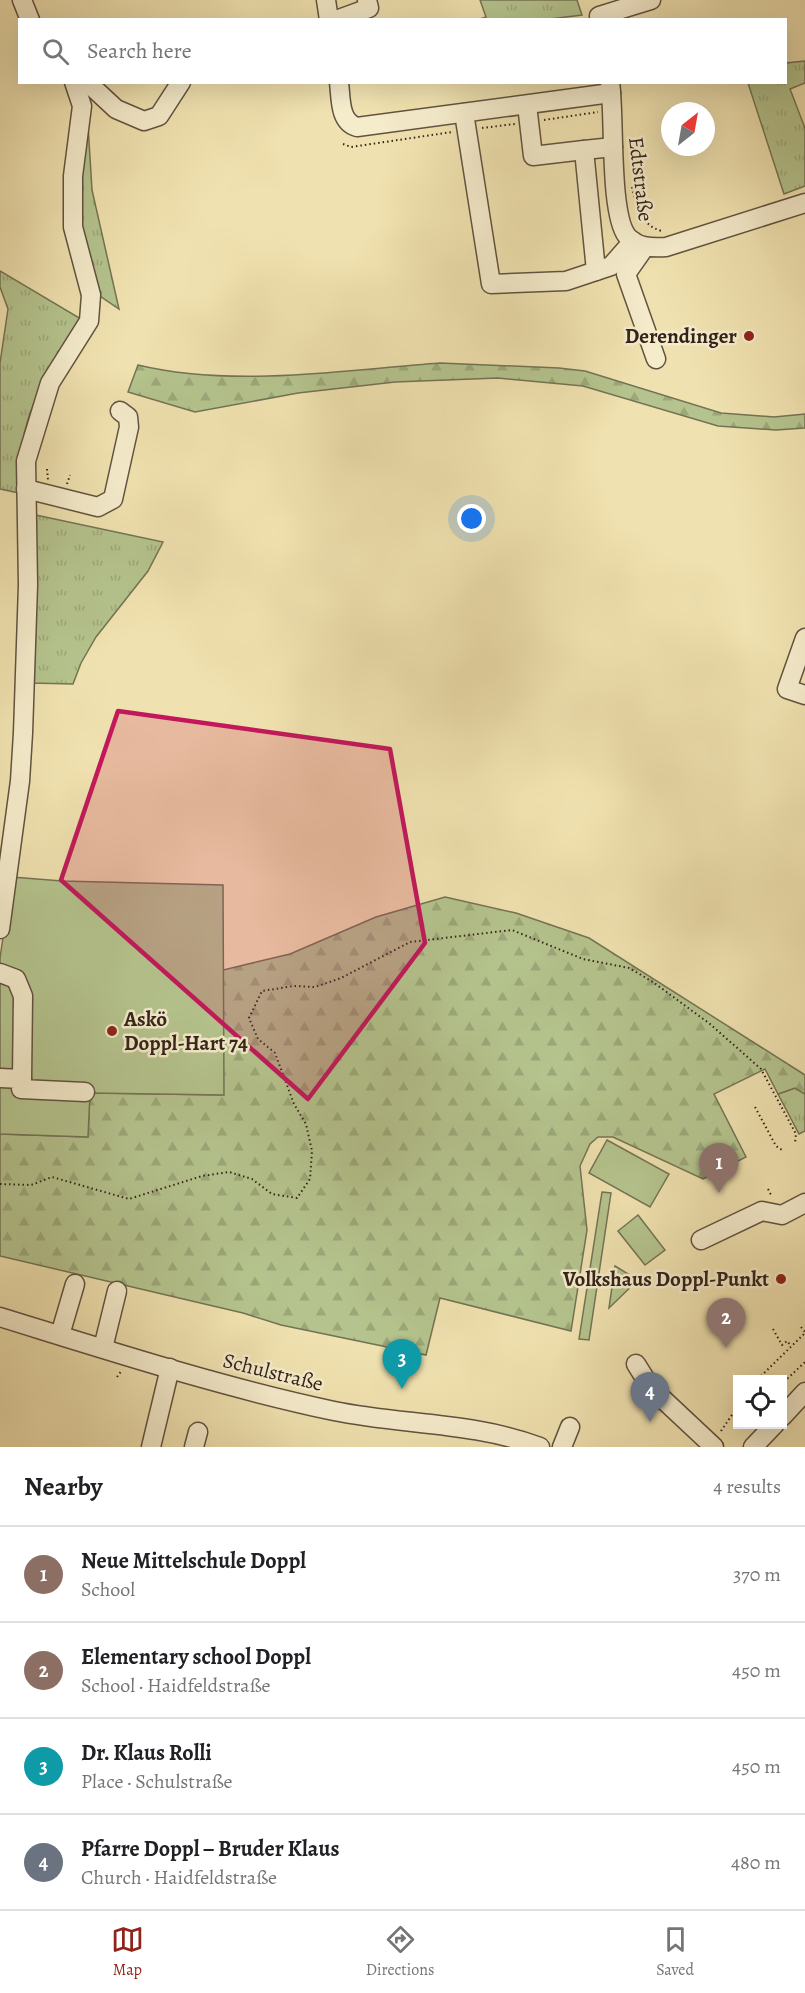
<!DOCTYPE html>
<meta charset="utf-8">
<style>
body{margin:0;font-family:Alegreya,serif;background:#f6f6f6;color:#202124}
.controls{position:absolute;right:18px;bottom:18px;display:grid;overflow:hidden;border-radius:0px;box-shadow:0 6px 24px #0002}
.controls button{width:54px;height:54px;display:grid;place-items:center;padding:0;border:0;border-bottom:2px solid #e0e0e0;background:#fff;color:#202124;font:30px sans-serif}
.compass{position:absolute;left:661px;top:102px;width:54px;height:54px;border-radius:50%;background:#fff;box-shadow:0 6px 24px #0002;rotate:31deg}
.you{position:absolute;left:472px;top:519px;width:21px;height:21px;margin:-15px;border:4px solid #fff;border-radius:50%;background:#1a73e8;box-shadow:0 0 0 9px #1a73e833}
.badge{display:grid;place-items:center;width:39px;height:39px;border-radius:50%;background:#8f2418;color:#fff;font-size:20px;font-weight:700}
.pin{position:absolute;translate:-50% -50px;filter:drop-shadow(0 2px 3px #0008)}
.pin::after{content:'';position:absolute;top:32px;width:21px;height:18px;background:inherit;clip-path:polygon(0 0,100% 0,50% 100%)}
.list{margin:0;padding:0;list-style:none}
h2{display:flex;justify-content:space-between;align-items:center;height:78px;margin:0;padding:0 24px;font-size:26px}
h2 small{font-size:20px;font-weight:400;color:#757577}
.list li{display:grid;grid-template-columns:39px 1fr auto;gap:18px;align-items:center;box-sizing:border-box;height:96px;padding:0 24px;border-top:2px solid #e0e0e0}
.list b{display:block;font-size:22px;white-space:nowrap}
.list p{margin:0;font-size:20px;white-space:nowrap;color:#757577}
.list em{font-size:20px;font-style:normal;color:#757577}
.icon{flex:none;width:33px;height:33px;fill:none;stroke:currentColor;stroke-width:2;stroke-linecap:round;stroke-linejoin:round}
.map{position:relative;flex:none;width:805px;height:1447px;overflow:hidden}
.search{position:absolute;background:#fff;box-shadow:0 6px 24px #0002;left:18px;right:18px;top:18px;height:66px;display:flex;align-items:center;gap:15px;box-sizing:border-box;padding:0 21px;border-radius:0px;color:#757577;font-size:22px}
.sheet{height:462px;background:#fff}
nav{display:flex;justify-content:space-around;align-items:center;box-sizing:border-box;height:84px;border-top:2px solid #e0e0e0;background:#fff;font-size:16px;color:#757577}
nav a{display:grid;justify-items:center;gap:3px}
nav .on{color:#8f2418}
.map>svg:first-child{display:block}
</style>
<div class="map">
<svg width="805" height="1447" viewBox="0 0 805 1447">
<defs>
<pattern id="grass-tufts" width="24" height="20" patternUnits="userSpaceOnUse" patternTransform="scale(1.5)"><rect width="24" height="20" fill="#b5c48e"/><path d="M3 7l-1-3M5 7V3M7 7l1-3M15 17l-1-3M17 17v-4M19 17l1-3" fill="none" stroke="#9ca87a"/></pattern>
<pattern id="forest-firs" width="22" height="20" patternUnits="userSpaceOnUse" patternTransform="scale(1.5)"><rect width="22" height="20" fill="#b5c48e"/><path d="M5 1l3.5 6h-7zM16 11l3.5 6h-7z" fill="#9ca87a"/></pattern>
</defs>
<rect width="100%" height="100%" fill="#f0e2b0"/>
<filter id="stains"><feTurbulence type="fractalNoise" baseFrequency=".00333" numOctaves="4"/><feColorMatrix values="0 0 0 0 .2 0 0 0 0 .09 0 0 0 0 .02 0 0 0 .5 -.17"/></filter>
<radialGradient id="worn" r=".72"><stop offset=".6" stop-color="#630" stop-opacity="0"/><stop offset="1" stop-color="#630" stop-opacity=".3"/></radialGradient>
<g fill="url(#grass-tufts)" stroke="#747454" stroke-width="1.5">
<polygon points="480,0 577,0 582,15 550,19 480,19 486,17"/>
<polygon points="805,61 805,83 790,89 805,128 805,186 784,194 748,83 786,82 786,63"/>
<polygon points="87,109 92,190 119,309 97,294 77,214"/>
<path d="M 0,271 L 81,319 C 57,359 28,399 22,447 C 20,463 20,478 19,493 L 0,489 L 0,363 L 8,309 L 0,287 Z"/>
<polygon points="31,514 163,542 148,571 96,637 81,663 73,684 31,683"/>
<polygon points="795,1088 805,1094 805,1131 799,1134 778,1094"/>
</g>
<g fill="url(#forest-firs)" stroke="#747454" stroke-width="1.5">
<path d="M 440,363 L 559,368 L 585,371 L 721,413 L 774,417 L 805,414 L 805,428 L 776,430 L 718,426 L 583,386 L 498,378 L 395,382 L 298,393 L 195,412 L 128,392 L 138,365 C 234,388 342,370 440,363 Z"/>
<polygon points="445,897 516,913 589,938 805,1075 805,1094 795,1088 778,1094 765,1069 714,1094 746,1157 703,1179 613,1137 598,1137 590,1144 580,1166 587,1230 571,1331 440,1298 426,1355 281,1325 243,1313 0,1256 0,1134 88,1137 90,1093 223,1095 223,970 290,954 376,917"/>
</g>
<g fill="#b5c48e" stroke="#747454" stroke-width="1.5">
<polygon points="12,877 62,881 223,885 224,1095 90,1093 88,1137 0,1134 0,958"/>
<polygon points="607,1140 669,1174 650,1207 589,1173"/>
<polygon points="602,1192 611,1193 589,1340 579,1339"/>
<polygon points="638,1215 665,1250 645,1265 618,1231"/>
<polygon points="615,1266 638,1280 609,1308"/>
</g>
<g fill="none" stroke-linecap="round" stroke-linejoin="round">
<defs>
<g id="minor">
<polyline points="22,0 30,20"/>
<polyline points="326,0 329,20"/>
<polyline points="599,16 651,0"/>
<polyline points="336,20 369,8 367,0"/>
<polyline points="87,82 116,109 144,121 159,116 181,82"/>
<path d="M 339,82 C 341,98 339,122 357,127 L 611,93"/>
<path d="M 610,82 C 615,115 609,213 627,236 C 638,248 652,248 666,247 L 805,203"/>
<polyline points="527,105 533,156 584,150"/>
<polyline points="464,113 491,284 566,281 611,266 633,241"/>
<polyline points="645,247 626,274 656,359"/>
<polyline points="596,271 584,150 613,147"/>
<polyline points="26,489 98,507 113,499 129,427 128,417 120,411"/>
<polyline points="805,638 787,689 805,695"/>
<polyline points="0,929 20,781 23,733 28,585 26,461 50,383 89,321 91,295 73,227 73,176 82,106 74,82"/>
<polyline points="0,973 16,979 23,996 22,1079"/>
<polyline points="0,1078 22,1079 21,1089 85,1092"/>
<polyline points="701,1240 762,1211 782,1215 805,1203"/>
<path d="M 0,1317 C 110,1351 221,1387 334,1411 C 402,1425 474,1422 540,1447"/>
<polyline points="60,1335 75,1284"/>
<polyline points="103,1348 117,1291"/>
<polyline points="636,1364 651,1388 714,1447"/>
<polyline points="782,1417 805,1392"/>
<polyline points="151,1447 170,1368"/>
<polyline points="194,1447 198,1432"/>
<polyline points="562,1447 570,1427"/>
<polyline points="753,1447 775,1424"/>
</g>
</defs>
<use href="#minor" stroke="#625340" stroke-width="21"/>
<g stroke="#33231a" stroke-width="2" stroke-dasharray="1.5 3" stroke-linecap="butt">
<polyline points="544,120 598,112"/>
<polyline points="482,128 515,124"/>
<polyline points="343,144 351,147 452,132"/>
<path d="M 632,187 C 637,207 640,225 662,231"/>
<polyline points="47,469 48,480"/>
<polyline points="67,484 70,475"/>
<polyline points="755,1107 776,1146 782,1150"/>
<polyline points="0,1184 31,1185 52,1177 129,1199 202,1176 229,1172 252,1179 272,1194 297,1198 310,1179 312,1151 306,1124 294,1104 275,1053 258,1039 249,1018 262,991 294,986 315,987 341,978 410,942 512,930 583,959 629,968 653,982 710,1024 761,1069 796,1134 795,1143"/>
<polyline points="768,1189 772,1197"/>
<polyline points="801,1327 805,1332"/>
<polyline points="773,1329 782,1345 787,1341 791,1346"/>
<polyline points="117,1377 122,1370"/>
<polyline points="761,1380 760,1377 805,1333"/>
<polyline points="782,1391 787,1379 805,1362"/>
<polyline points="721,1431 738,1406"/>
</g>
<use href="#minor" stroke="#f5eccc" stroke-width="18"/>
</g>
<path fill="#c2185b" fill-opacity="0.2" stroke="#c2185b" stroke-width="4.5" stroke-linejoin="round" d="M 118,711 L 390,749 L 425,943 L 308,1099 L 61,880 Z"/>
<g fill="#8f2418" stroke="#f5eccc" stroke-width="2">
<circle cx="749" cy="336" r="6"/>
<circle cx="112" cy="1031" r="6"/>
<circle cx="781" cy="1279" r="6"/>
</g>
<g text-anchor="middle" stroke-width="5" stroke-linejoin="round" paint-order="stroke">
<g font-size="21" fill="#33231a" stroke="#f5eccc">
<text transform="translate(641 179) rotate(83)" y="7">Edtstraße</text>
<text transform="translate(273 1372) rotate(14)" y="7">Schulstraße</text>
</g>
<g font-size="21" font-weight="bold" fill="#33231a" stroke="#f5eccc" text-anchor="end">
<text x="737" y="343">Derendinger</text>
<text x="124" y="1026" text-anchor="start">Askö<tspan x="124" dy="24">Doppl-Hart 74</tspan></text>
<text x="769" y="1286">Volkshaus Doppl-Punkt</text>
</g>
</g>
<rect width="100%" height="100%" filter="url(#stains)"/>
<rect width="100%" height="100%" fill="url(#worn)"/>
</svg>
<div class="controls">
<button><svg class="icon" aria-label="locate" viewBox="0 0 24 24"><circle cx="12" cy="12" r="6"/><path d="M12 2v4M12 18v4M2 12h4M18 12h4"/></svg></button>
</div>
<svg class="compass" viewBox="-18 -18 36 36"><path d="M0-13l5 13h-10z" fill="#e53935"/><path d="M0 13l5-13h-10z" fill="#757577"/></svg>
<div class="you"></div>
<div class="pin badge" style="left:719px;top:1193px;background:#8d6e63">1</div>
<div class="pin badge" style="left:726px;top:1348px;background:#8d6e63">2</div>
<div class="pin badge" style="left:402px;top:1389px;background:#0f9aa8">3</div>
<div class="pin badge" style="left:650px;top:1422px;background:#6b7280">4</div>
<div class="search"><svg class="icon" aria-label="search" viewBox="0 0 24 24"><circle cx="10" cy="10" r="6"/><path d="M15 15l6 6"/></svg>Search here</div>
</div>
<section class="sheet">
<h2>Nearby<small>4 results</small></h2>
<ul class="list">
<li><span class="badge" style="background:#8d6e63">1</span><div><b>Neue Mittelschule Doppl</b><p>School</p></div><em>370 m</em></li>
<li><span class="badge" style="background:#8d6e63">2</span><div><b>Elementary school Doppl</b><p>School · Haidfeldstraße</p></div><em>450 m</em></li>
<li><span class="badge" style="background:#0f9aa8">3</span><div><b>Dr. Klaus Rolli</b><p>Place · Schulstraße</p></div><em>450 m</em></li>
<li><span class="badge" style="background:#6b7280">4</span><div><b>Pfarre Doppl – Bruder Klaus</b><p>Church · Haidfeldstraße</p></div><em>480 m</em></li>
</ul>
</section>
<nav>
<a class="on"><svg class="icon" aria-label="map" viewBox="0 0 24 24"><path d="M3 6l6-2 6 2 6-2v14l-6 2-6-2-6 2zM9 4v14M15 6v14"/></svg>Map</a>
<a><svg class="icon" aria-label="directions" viewBox="0 0 24 24"><path d="M12 3l9 9-9 9-9-9zM9 14v-3h6M13 9l2 2-2 2"/></svg>Directions</a>
<a><svg class="icon" aria-label="saved" viewBox="0 0 24 24"><path d="M7 4h10v16l-5-4-5 4z"/></svg>Saved</a>
</nav>
